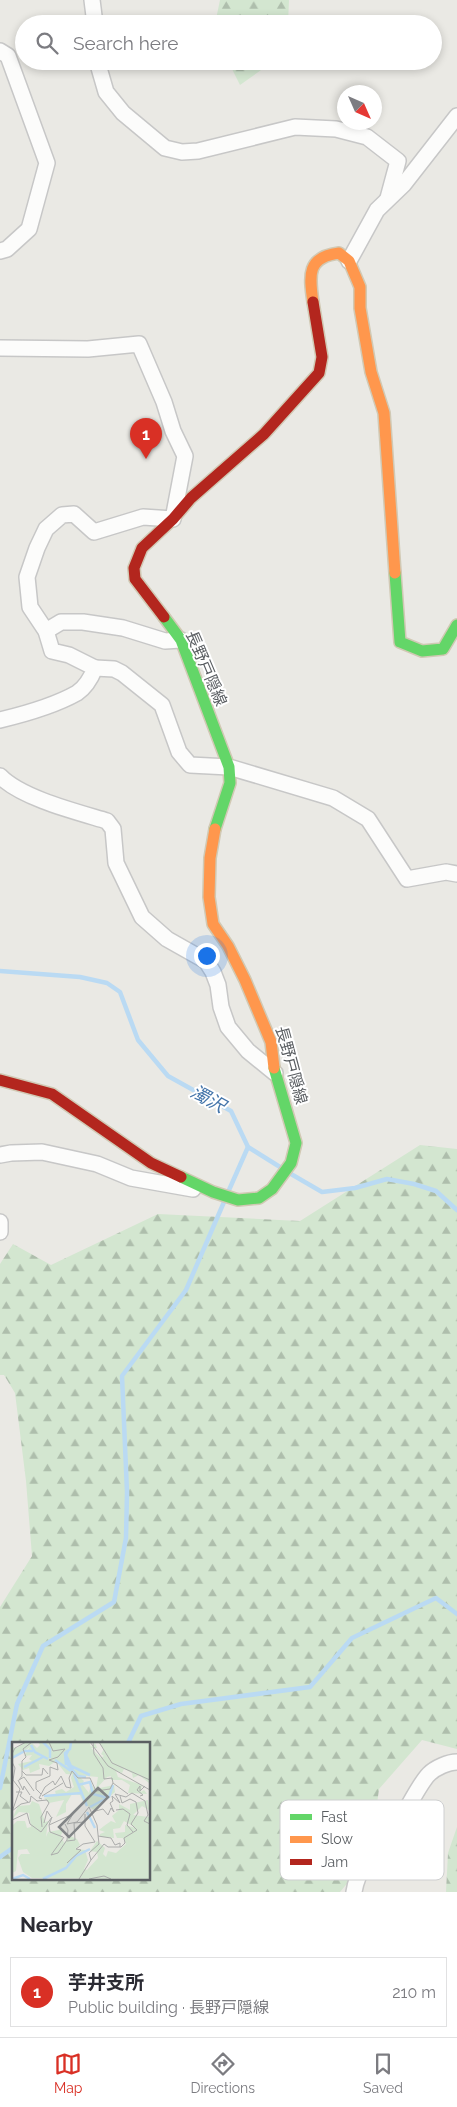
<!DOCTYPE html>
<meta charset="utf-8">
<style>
body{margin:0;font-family:Raleway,"Noto Sans JP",sans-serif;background:#f2f2f3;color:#2b2b33}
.compass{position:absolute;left:337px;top:85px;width:45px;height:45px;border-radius:50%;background:#fff;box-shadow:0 2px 8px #0003;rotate:135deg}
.you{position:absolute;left:206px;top:955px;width:18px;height:18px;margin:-12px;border:4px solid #fff;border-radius:50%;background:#1a73e8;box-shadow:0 0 0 8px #1a73e833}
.badge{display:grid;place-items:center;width:32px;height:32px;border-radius:50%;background:#d93025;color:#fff;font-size:16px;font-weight:700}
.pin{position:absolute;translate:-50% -41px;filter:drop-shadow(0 1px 2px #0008)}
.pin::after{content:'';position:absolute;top:26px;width:18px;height:15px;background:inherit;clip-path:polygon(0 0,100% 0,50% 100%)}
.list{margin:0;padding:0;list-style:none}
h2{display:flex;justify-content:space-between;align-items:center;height:65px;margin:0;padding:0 20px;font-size:21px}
h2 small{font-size:16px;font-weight:400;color:#7c7c81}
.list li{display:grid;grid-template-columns:32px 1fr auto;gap:15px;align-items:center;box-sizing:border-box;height:70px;margin:0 10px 10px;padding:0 10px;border:1px solid #e1e1e2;border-radius:0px}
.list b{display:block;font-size:19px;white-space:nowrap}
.list p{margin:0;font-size:16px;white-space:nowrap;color:#7c7c81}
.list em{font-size:16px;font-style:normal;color:#7c7c81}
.icon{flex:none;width:28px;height:28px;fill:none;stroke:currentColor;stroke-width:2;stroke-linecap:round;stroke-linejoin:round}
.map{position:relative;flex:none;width:457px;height:1892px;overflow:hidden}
.search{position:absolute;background:#fff;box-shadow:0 2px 8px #0003;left:15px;right:15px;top:15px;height:55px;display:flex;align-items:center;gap:12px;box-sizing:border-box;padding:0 18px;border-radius:28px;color:#7c7c81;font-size:19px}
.sheet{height:145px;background:#fff}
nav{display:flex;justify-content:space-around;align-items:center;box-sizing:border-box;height:70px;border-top:1px solid #e1e1e2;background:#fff;font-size:14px;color:#7c7c81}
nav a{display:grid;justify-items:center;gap:2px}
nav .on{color:#d93025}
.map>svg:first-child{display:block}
</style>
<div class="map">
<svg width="457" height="1892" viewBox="0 0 457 1892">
<defs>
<pattern id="forest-firs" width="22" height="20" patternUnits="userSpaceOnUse" patternTransform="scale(1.25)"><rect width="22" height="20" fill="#d3e6d0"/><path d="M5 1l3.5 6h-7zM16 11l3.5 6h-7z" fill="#aebeac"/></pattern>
</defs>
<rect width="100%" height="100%" fill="#eae9e4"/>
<g fill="url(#forest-firs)" fill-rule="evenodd">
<polygon points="220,0 289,0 288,24 215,24"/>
<polygon points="228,61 274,61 240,85"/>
<path d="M 420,1145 L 457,1149 L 457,1749 L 422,1740 L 379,1789 L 370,1856 L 340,1892 L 0,1892 L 0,1607 L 32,1556 L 26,1481 L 15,1393 L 4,1375 L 0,1375 L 0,1264 L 13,1244 L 51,1265 L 158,1214 L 300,1221 ZM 14,1743 L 149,1743 L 149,1878 L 14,1878 Z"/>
<polygon points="457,1827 457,1892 446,1892 448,1853"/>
</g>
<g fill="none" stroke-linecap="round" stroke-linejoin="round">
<g stroke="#badaf3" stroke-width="4.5">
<polyline points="0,971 80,977 107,983 120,992 138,1040 168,1076 231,1111 248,1147 280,1167"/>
<polyline points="291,1174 322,1192 355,1188 387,1179 414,1184 436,1191 457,1210"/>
<polyline points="229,1190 248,1147"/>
<polyline points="128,1743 141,1716 181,1704 310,1687 352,1638 436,1598 457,1614"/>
<polyline points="0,1788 17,1704 43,1646 114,1602 126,1538 127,1492 122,1376 186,1290 224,1202"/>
<polyline points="0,1857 14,1847"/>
</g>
<defs>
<g id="street">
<polyline points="92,0 95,24"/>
<polyline points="0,51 8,56 47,163 29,229 7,249 0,251"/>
<polyline points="97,61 106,92 123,113 165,148 182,152 198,151 295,127 336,129 367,137 398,161 388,198"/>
<polyline points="349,261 377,210 404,184 457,116"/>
<path d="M 0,348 L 88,349 L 139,344 L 164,402 L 173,431 L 185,456 L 173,519 L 143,517 L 94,532 L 74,514 L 62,515 L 46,529 L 37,548 L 27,577 L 30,607 L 46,631 L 52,651 L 69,655 L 95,668 C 91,678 86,687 77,693 C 54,706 25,714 0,720"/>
<polyline points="46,631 61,622 83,622 123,628 165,641 181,640"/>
<polyline points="95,668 114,669 122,673 162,705 179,752 190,765 229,767 333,798 368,819 407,879 446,872 457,874"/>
<path d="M 0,776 C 21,798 77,812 107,821 L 113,829 L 116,863 L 142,917 L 167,939 L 206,961 L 213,972 L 218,985 L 221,1007 L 228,1027 L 248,1051 L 275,1073"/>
<polyline points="0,1155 11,1153 42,1152 97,1164 131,1178 193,1189"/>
<polyline points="0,1222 0,1232"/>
<path d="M 354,1892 C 358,1862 386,1841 402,1817 C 409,1806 420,1783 429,1774 C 435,1768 448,1762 457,1762"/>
</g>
<g id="fast">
<polyline points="395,573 400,642 422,651 443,649 457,625"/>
<polyline points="164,617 181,640 229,767 230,783 215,829"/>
<polyline points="181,1177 213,1192 238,1200 259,1198 272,1189 291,1163 296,1143 274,1068"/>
</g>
<g id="slow">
<path d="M 313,302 C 309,275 307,257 339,253 L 349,261 L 360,287 L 360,308 L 371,372 L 384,413 L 395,573"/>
<polyline points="215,829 210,858 209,897 213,924 228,946 245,980 271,1042 274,1068"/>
</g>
<g id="jam">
<polyline points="164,617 135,579 134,568 142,548 173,519 191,498 264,434 319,373 322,357 313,302"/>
<polyline points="0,1080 52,1094 151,1163 181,1177"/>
</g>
</defs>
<use href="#street" stroke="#c7c7c7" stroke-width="18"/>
<use href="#fast" stroke="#d1c9b4" stroke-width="14"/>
<use href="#slow" stroke="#d1c9b4" stroke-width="14"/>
<use href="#jam" stroke="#d1c9b4" stroke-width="14"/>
<use href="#street" stroke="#fcfcfb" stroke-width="15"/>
<use href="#fast" stroke="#63d668" stroke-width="11"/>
<use href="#slow" stroke="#ff974d" stroke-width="11"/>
<use href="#jam" stroke="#b3261e" stroke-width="11"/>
</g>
<g text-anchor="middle" stroke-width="4" stroke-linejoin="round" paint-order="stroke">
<g font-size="16" fill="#5a5e62" stroke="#fff">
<text transform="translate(207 668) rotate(67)" y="6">長野戸隠線</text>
<text transform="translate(292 1065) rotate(75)" y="6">長野戸隠線</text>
</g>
<g font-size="18" font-style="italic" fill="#4475aa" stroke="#fff">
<text transform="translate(208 1099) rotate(29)" y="6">濁沢</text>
</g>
</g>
<g transform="translate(12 1742)">
<rect width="138" height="138" fill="#eae9e4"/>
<path d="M 13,0 L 19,0 L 25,6 L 28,3 L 26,0 L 77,0 L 79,5 L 83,1 L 85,6 L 79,6 L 89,16 L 92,14 L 89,12 L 92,7 L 86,0 L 137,0 L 137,41 L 127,33 L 121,36 L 120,31 L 112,27 L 110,31 L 104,29 L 106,35 L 130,43 L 129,50 L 132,48 L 135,52 L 116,51 L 118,43 L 110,38 L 99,38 L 99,34 L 95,35 L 84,47 L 86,35 L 54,32 L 44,19 L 37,24 L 27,22 L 28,27 L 18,31 L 17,26 L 11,28 L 6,22 L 20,19 L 17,17 L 20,13 L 12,14 L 18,5 L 0,17 L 0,5 L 5,6 ZM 61,30 L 72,39 L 70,42 L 77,51 L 79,42 L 83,47 L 102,43 L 103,50 L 82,68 L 72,62 L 68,53 L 60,52 L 54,62 L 54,70 L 44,75 L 52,58 L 37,61 L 32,56 L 44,53 L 43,49 L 50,47 L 54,50 L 62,45 L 59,36 ZM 136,58 L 137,68 L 130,64 L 121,73 L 137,75 L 137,137 L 20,136 L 11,130 L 6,116 L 9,112 L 18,112 L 15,107 L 6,108 L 4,129 L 0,131 L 0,84 L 5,79 L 13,79 L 15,86 L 19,85 L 17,71 L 7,70 L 0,77 L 6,64 L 18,63 L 20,59 L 27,62 L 33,80 L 36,79 L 34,95 L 36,90 L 52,87 L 49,93 L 52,101 L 58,94 L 65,97 L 68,103 L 63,107 L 73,108 L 76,118 L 72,127 L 75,128 L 86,116 L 85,110 L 78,109 L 85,99 L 93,106 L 91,112 L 94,115 L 96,109 L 104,111 L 114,102 L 111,96 L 105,96 L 103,91 L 113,90 L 113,83 L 124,86 L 112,79 L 108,86 L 101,87 L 102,96 L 88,95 L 88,92 L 93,90 L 87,88 L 92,84 L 99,79 L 104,81 L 100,74 L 107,68 L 107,62 L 118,68 L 118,62 Z" fill="#d3e6d0"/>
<path fill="none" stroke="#badaf3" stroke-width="2.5" d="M 31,0 L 38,7 L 38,16M 19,3 L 23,10 L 36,17M 56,9 L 54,13 L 59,24 L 78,33M 53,13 L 56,23 L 66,34 L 74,35M 0,16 L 13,9 L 21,9M 43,18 L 59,29M 54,23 L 53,11 L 58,7 L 59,0M 12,25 L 31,15M 62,32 L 75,64M 66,43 L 78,40 L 81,52 L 96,56M 32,54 L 70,51M 78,65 L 97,55 L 101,43M 75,70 L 83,86M 0,137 L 11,133 L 18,137M 31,137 L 54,126 L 64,114 L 78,107"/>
<path fill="none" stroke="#acadac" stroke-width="1" d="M 20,0 L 11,7 L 14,15 L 10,19 L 10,34 L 7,38 L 12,35 L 22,49M 78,0 L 96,24 L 138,48M 81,0 L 82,12 L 91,26 L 92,37 L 100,36 L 101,41 L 116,52M 87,0 L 100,21 L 138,38M 0,12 L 3,6 L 14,0M 0,20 L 3,26 L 1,38 L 8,47 L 1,67M 10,29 L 14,33 L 30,33 L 31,26 L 36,32M 6,38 L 11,48 L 12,44 L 18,53M 4,50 L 10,50 L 8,54 L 16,60M 29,52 L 24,47 L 24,40 L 38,34 L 38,25 L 46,28 L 45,21 L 37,18 L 46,15 L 53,7 L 41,9 L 37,0M 30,54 L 51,41M 128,54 L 131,53 L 125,48 L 128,44 L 128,49 L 133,44M 30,57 L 27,56 L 33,45 L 41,39 L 43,43 L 49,34 L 54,45 L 59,46 L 57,36 L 60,29 L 66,36 L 78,36 L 84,49 L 98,47 L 101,41M 104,68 L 111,67 L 118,72 L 115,83 L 121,90M 0,69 L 9,62 L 18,60 L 19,54 L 25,59 L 35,58 L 37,61 L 29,75 L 30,85M 80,70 L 91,67 L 96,73 L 99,66 L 102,70 L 98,61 L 101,59 L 100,54 L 108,61 L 103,52 L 114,55 L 120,51 L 133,59 L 136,73 L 132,79 L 138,82M 0,78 L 15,71 L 18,82 L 29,90 L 40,75 L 37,83 L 61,72 L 55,82 L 65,80 L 77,65 L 85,83 L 87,102 L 77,111 L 79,118 L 67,137M 32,81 L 35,69 L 39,75M 37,83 L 38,90 L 51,95M 86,94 L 99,96 L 103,103 L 108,101 L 108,105M 52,95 L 39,113 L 46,111 L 55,98 L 56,88 L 53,82M 55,99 L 63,98 L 62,81 L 72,80M 79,118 L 92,102 L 96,105 L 109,105 L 113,101 L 112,96 L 125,88 L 119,82 L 126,71 L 124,60 L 118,57 L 110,61 L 108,54M 55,121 L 69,108 L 64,107 L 71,102 L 83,100 L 73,84 L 73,72M 77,137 L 92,134 L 99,137"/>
<path fill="#828587" fill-opacity="0.15" stroke="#828587" stroke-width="2.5" d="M 86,46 L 96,55 L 57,95 L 47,85 Z"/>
<rect width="138" height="138" fill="none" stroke="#5a5e62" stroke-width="2.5"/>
</g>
<rect x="280" y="1800" width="164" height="80" rx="8" fill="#fff" stroke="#cecfd0" stroke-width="1"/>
<rect x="290" y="1814" width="22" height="6" fill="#63d668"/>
<rect x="290" y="1836" width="22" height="7" fill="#ff974d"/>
<rect x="290" y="1859" width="22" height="6" fill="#b3261e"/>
<g font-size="14" fill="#5a5e62">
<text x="321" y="1822">Fast</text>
<text x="321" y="1844">Slow</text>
<text x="321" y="1867">Jam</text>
</g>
</svg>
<svg class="compass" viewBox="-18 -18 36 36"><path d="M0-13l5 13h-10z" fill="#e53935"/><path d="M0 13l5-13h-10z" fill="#7c7c81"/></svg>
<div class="you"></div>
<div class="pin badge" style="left:146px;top:459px">1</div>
<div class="search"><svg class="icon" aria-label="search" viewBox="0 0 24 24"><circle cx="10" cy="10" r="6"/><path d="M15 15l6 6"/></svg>Search here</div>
</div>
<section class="sheet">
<h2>Nearby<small></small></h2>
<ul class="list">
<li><span class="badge">1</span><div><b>芋井支所</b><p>Public building · 長野戸隠線</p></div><em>210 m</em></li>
</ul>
</section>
<nav>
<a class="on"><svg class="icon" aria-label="map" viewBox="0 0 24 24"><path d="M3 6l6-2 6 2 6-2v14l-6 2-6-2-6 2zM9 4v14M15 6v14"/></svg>Map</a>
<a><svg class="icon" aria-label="directions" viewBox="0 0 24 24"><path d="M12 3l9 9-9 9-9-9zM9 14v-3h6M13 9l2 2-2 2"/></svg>Directions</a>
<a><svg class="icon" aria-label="saved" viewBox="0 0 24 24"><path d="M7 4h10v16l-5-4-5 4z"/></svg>Saved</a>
</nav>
